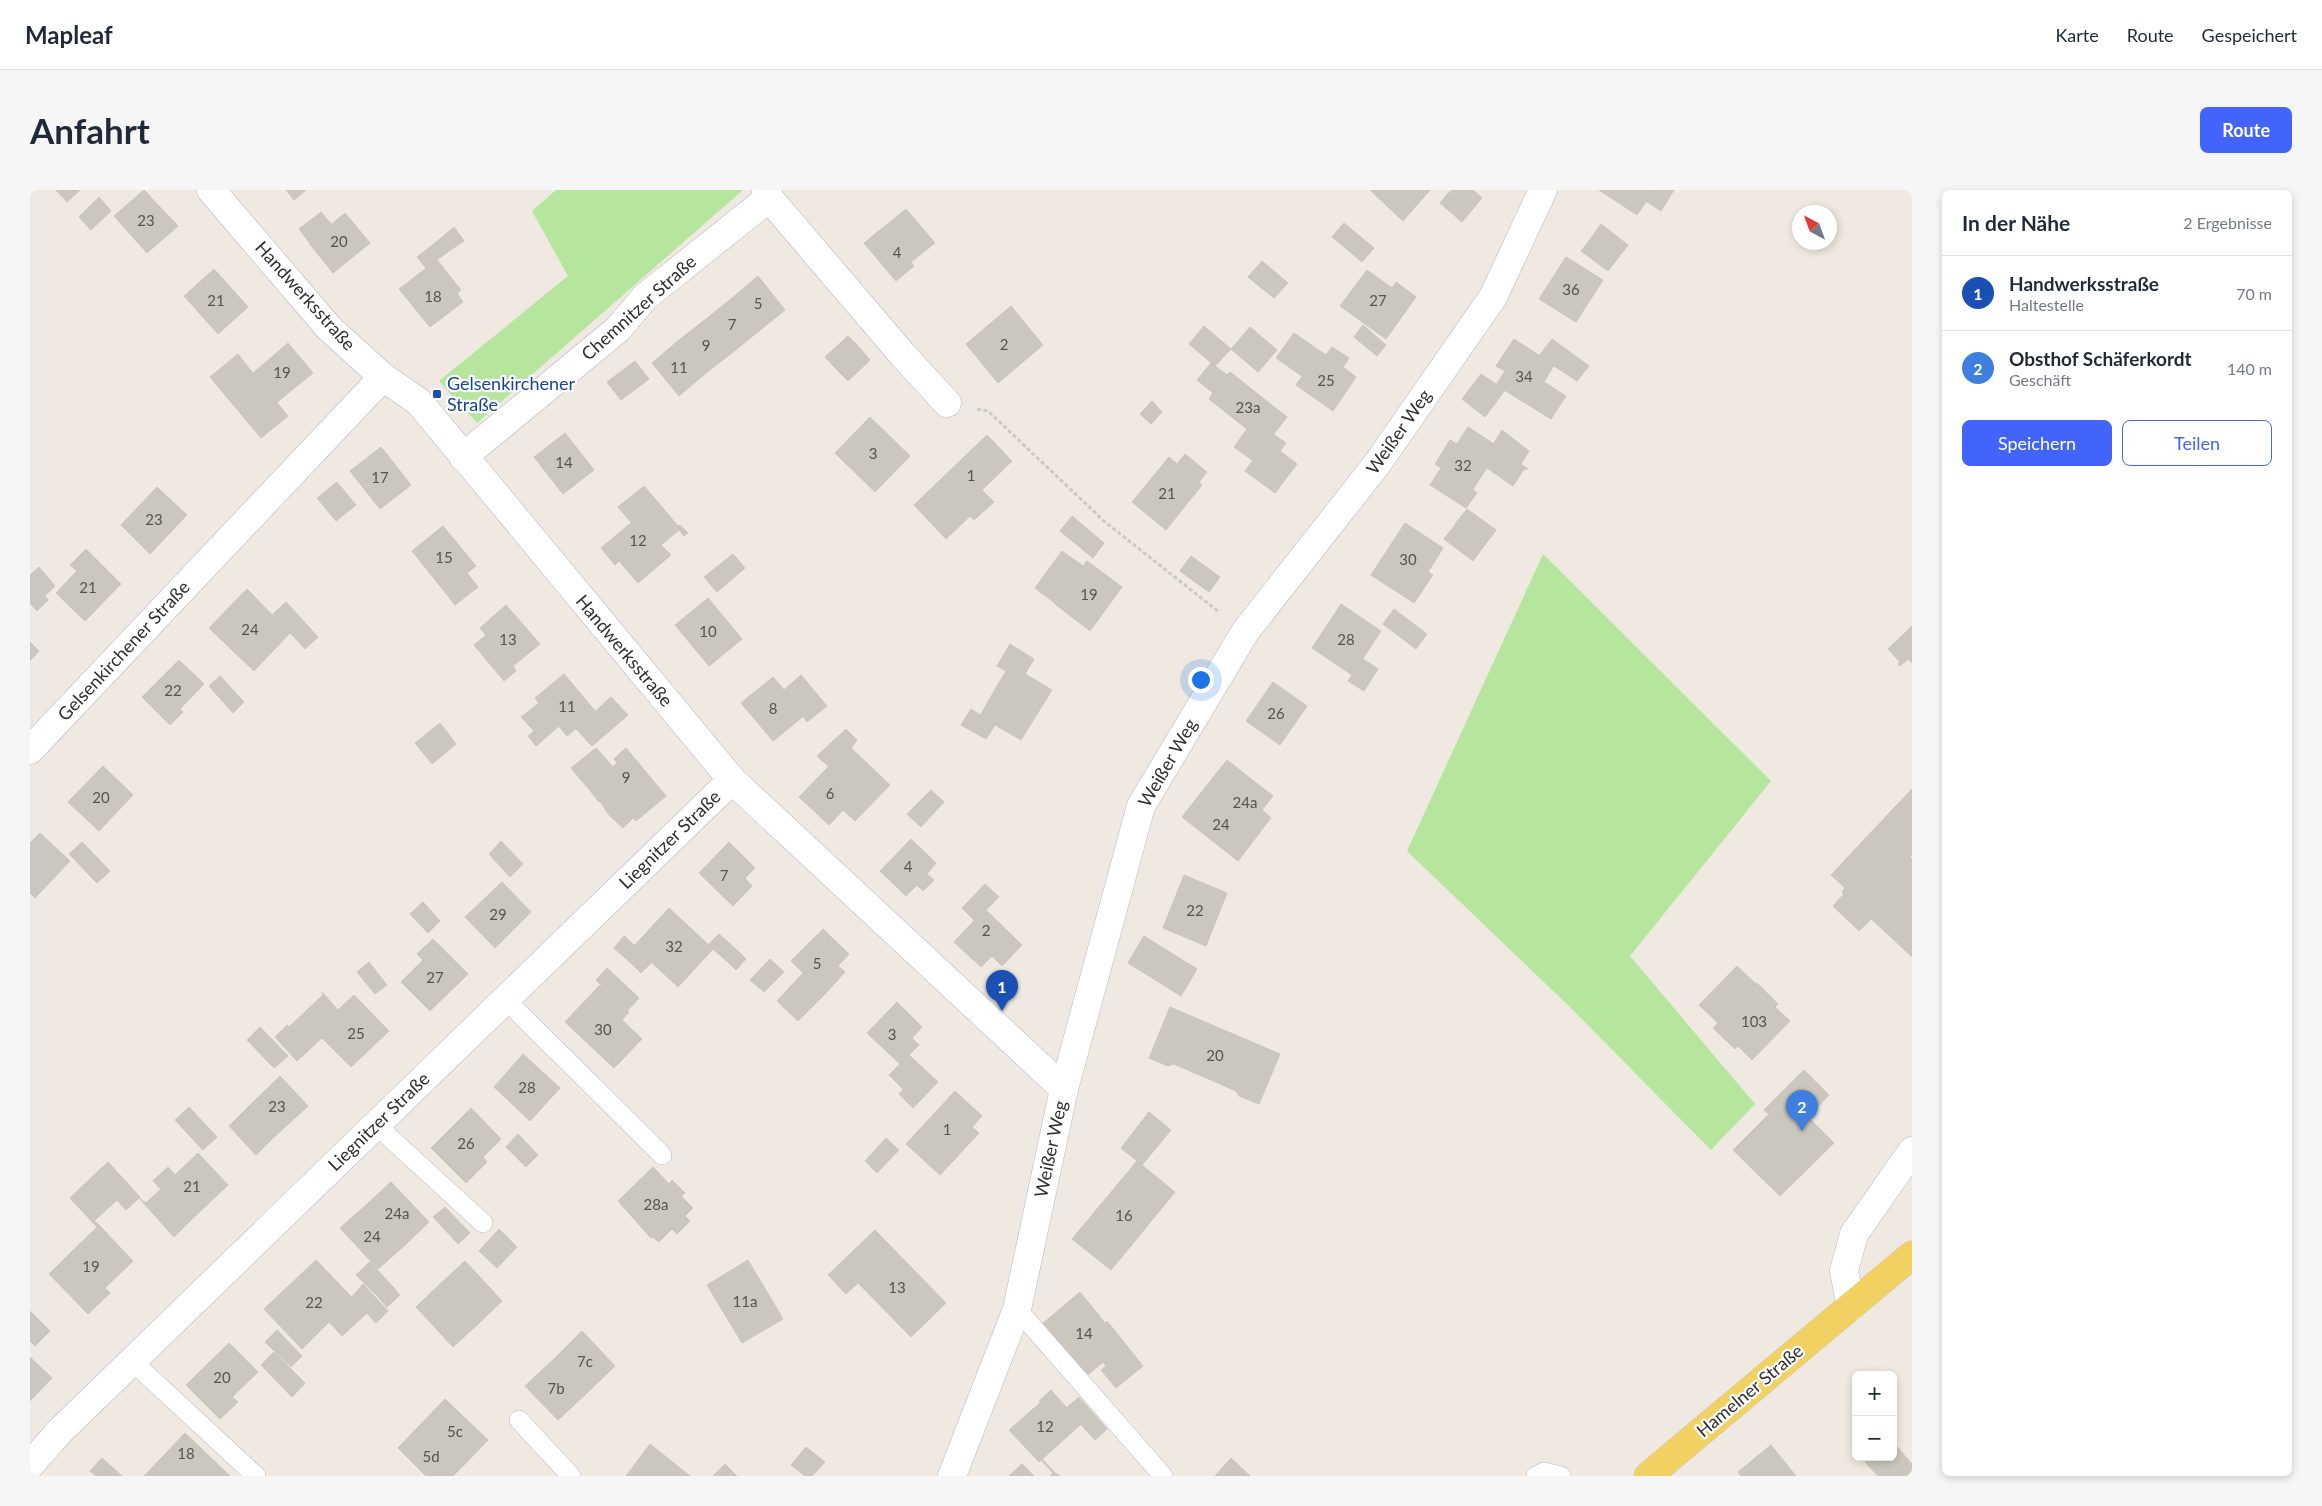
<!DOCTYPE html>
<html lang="de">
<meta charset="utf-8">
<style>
body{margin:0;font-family:Lato,sans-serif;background:#f6f6f7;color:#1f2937}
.controls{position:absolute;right:15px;bottom:15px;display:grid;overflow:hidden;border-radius:8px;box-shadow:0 2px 8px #0003}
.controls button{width:45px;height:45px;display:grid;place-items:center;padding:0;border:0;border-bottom:1px solid #e0e1e3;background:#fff;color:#1f2937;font:25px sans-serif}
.compass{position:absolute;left:1762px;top:15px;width:45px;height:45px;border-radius:50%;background:#fff;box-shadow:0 2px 8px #0003;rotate:319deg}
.you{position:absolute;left:1170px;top:489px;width:18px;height:18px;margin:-12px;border:4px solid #fff;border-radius:50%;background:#1a73e8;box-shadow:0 0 0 8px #1a73e833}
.badge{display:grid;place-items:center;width:32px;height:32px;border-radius:50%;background:#4264fb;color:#fff;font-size:16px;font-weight:700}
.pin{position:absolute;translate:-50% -41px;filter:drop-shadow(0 1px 2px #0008)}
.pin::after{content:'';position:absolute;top:26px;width:18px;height:15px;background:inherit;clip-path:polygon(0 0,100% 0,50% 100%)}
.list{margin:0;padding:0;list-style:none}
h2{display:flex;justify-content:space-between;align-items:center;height:65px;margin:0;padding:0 20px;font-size:21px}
h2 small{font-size:16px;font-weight:400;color:#747a83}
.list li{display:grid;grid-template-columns:32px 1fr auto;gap:15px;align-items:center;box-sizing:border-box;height:75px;padding:0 20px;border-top:1px solid #e0e1e3}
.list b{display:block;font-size:19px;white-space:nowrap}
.list p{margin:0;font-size:16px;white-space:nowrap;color:#747a83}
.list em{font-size:16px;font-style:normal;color:#747a83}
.actions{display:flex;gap:10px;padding:15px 20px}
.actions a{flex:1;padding:11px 0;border:1px solid #4264fb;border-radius:8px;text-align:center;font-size:18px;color:#4264fb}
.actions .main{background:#4264fb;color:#fff}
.map{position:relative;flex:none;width:1882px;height:1286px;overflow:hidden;border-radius:8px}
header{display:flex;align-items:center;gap:30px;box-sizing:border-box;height:70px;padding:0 25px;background:#fff;border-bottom:1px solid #e0e1e3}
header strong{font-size:24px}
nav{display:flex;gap:28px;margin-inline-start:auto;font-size:18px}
.intro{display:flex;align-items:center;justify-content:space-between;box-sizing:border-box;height:120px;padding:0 30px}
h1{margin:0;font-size:35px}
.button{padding:12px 22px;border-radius:8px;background:#4264fb;color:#fff;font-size:18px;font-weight:700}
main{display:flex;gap:30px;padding:0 30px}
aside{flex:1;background:#fff;border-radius:8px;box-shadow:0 2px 8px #0003}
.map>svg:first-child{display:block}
</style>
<header>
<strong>Mapleaf</strong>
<nav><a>Karte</a><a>Route</a><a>Gespeichert</a></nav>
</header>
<div class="intro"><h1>Anfahrt</h1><a class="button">Route</a></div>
<main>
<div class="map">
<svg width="1882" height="1286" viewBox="0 0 1882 1286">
<rect width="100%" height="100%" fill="#efe9e1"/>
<g fill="#b6e59e">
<polygon points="526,0 713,0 447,233 409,191 538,86 502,21"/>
<polygon points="1513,364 1741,591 1600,766 1725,914 1681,960 1541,818 1377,661"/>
</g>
<g fill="#cbc7bf" stroke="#cbc5ba">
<polygon points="26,0 50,0 37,12"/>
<polygon points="114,0 148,36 117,63 84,26"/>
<polygon points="256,0 276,0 264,10"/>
<polygon points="1340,0 1400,0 1373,31"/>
<polygon points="1421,0 1443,0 1452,8 1442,20"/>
<polygon points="1569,0 1624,0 1607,25"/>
<polygon points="1624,0 1644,0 1631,21 1616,11"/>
<polygon points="1420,1 1442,20 1432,32 1410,13"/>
<polygon points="69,7 81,21 61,40 49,27"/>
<polygon points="876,19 905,53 881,72 884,76 866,91 834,53"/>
<polygon points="291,22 301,34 279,52 269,39"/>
<polygon points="315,23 340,53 303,83 279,53"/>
<polygon points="1314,33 1344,58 1332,72 1302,47"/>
<polygon points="1571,34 1598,55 1588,68 1561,48"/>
<polygon points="424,37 434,51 419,61 410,49"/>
<polygon points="1561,48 1588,68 1578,81 1551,61"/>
<polygon points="410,49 419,61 396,78 387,67"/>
<polygon points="1536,67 1573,90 1546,132 1509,109"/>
<polygon points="407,70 431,100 427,103 433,112 400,137 369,99"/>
<polygon points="1232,71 1258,93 1244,108 1218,87"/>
<polygon points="184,79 218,117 188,144 154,106"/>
<polygon points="1337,80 1362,98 1366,92 1386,107 1356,149 1310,116"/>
<polygon points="728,86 755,120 729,141 702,108"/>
<polygon points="702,108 729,141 703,162 676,129"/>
<polygon points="981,116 1013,155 968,193 936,154"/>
<polygon points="676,129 703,162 676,183 649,150"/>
<polygon points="1333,135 1356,155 1347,166 1324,147"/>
<polygon points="1174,136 1201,159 1185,176 1159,154"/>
<polygon points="1220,137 1247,160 1228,182 1201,159"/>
<polygon points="1264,143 1290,161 1272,186 1246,168"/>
<polygon points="818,146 830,158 807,180 795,167"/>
<polygon points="1484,149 1524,175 1514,192 1536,206 1521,229 1466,195 1475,181 1466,176"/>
<polygon points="1522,149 1559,176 1547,191 1509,166"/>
<polygon points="649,150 676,183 649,206 622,173"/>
<polygon points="258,153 283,183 246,213 222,184"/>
<polygon points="1302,157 1319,168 1313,177 1326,187 1303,221 1266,195 1290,161 1296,165"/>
<polygon points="830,158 840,170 818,191 807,180"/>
<polygon points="208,164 218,177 202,191 191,178"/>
<polygon points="605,171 619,189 591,210 577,192"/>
<polygon points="1181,173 1197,185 1200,182 1257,227 1223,271 1204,257 1217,239 1179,209 1183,203 1167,190"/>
<polygon points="218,177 258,226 231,248 180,187 191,178 202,191"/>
<polygon points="1451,184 1475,200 1455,227 1432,209"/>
<polygon points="1122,211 1132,222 1121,234 1110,224"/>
<polygon points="840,227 880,266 845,302 805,263"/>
<polygon points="1438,237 1470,258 1443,299 1447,303 1436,318 1400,295 1411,278 1405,274 1420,250 1427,254"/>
<polygon points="1472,240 1499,261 1491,274 1470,260 1470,258 1464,253"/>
<polygon points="535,243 564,280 533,304 504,267"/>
<polygon points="1243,244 1256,253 1250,261 1267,274 1245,303 1215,281"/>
<polygon points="957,245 982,271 952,300 964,312 944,330 940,326 916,349 884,315"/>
<polygon points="351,257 381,295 350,319 320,281"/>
<polygon points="1470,260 1498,279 1494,279 1483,296 1457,278"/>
<polygon points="1155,264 1177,282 1169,292 1172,295 1136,340 1102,312 1139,267 1147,274"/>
<polygon points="307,292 326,315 306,331 287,308"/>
<polygon points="614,296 627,311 601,332 588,317"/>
<polygon points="127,297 157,325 120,364 91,335"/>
<polygon points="627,311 648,336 650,335 658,343 654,346 649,340 631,355 641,365 608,393 589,371 585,375 571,358"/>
<polygon points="1437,319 1466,340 1454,356 1425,334"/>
<polygon points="1042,326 1074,353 1063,368 1030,341"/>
<polygon points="1375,333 1413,358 1398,382 1403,385 1384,413 1341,385"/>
<polygon points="1425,335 1454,356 1443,371 1414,349"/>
<polygon points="413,336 446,376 414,401 382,361"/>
<polygon points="56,359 62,365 47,381 40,375"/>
<polygon points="1032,361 1053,376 1026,414 1005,398"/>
<polygon points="703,364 715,378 687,402 674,387"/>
<polygon points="62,365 91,394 55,431 26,403"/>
<polygon points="1161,366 1190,387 1179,402 1150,381"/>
<polygon points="1057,371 1092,397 1060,441 1025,414"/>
<polygon points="9,377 25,396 15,406 18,410 7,421 0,413 0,385"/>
<polygon points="437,383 448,397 425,415 414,401"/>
<polygon points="217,399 260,443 224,481 179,438"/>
<polygon points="678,408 712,449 679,476 645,435"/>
<polygon points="256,412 288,447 275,459 243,424"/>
<polygon points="1311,414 1351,441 1322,485 1282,458"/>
<polygon points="476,415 510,454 483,476 486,481 474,491 444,455 456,445 450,438"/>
<polygon points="1364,419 1397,444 1386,459 1353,434"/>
<polygon points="1882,436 1882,473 1878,469 1870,476 1868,474 1870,472 1858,459"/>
<polygon points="0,452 9,461 0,471"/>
<polygon points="980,454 1004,469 995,484 980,475 976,481 967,476"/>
<polygon points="1333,469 1348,479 1334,501 1318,491"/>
<polygon points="149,470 174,494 150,519 153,522 140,535 112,507"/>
<polygon points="980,475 1022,500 1004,529 967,496"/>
<polygon points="534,484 566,522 537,546 505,508"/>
<polygon points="771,485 797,516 777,532 773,526 775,525 754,500"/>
<polygon points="190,486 214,512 203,523 179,496"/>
<polygon points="743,487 775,525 743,551 711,513"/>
<polygon points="1243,492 1277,516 1250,555 1216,531"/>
<polygon points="967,496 1004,529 991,550 950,526"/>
<polygon points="581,507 598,525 562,556 546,539"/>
<polygon points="509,513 529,536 506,556 498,546 504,541 491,527"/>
<polygon points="941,519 965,535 956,549 931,535"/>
<polygon points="410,533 426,554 402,574 385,553"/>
<polygon points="816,539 827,550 821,558 818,555 799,577 787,566"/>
<polygon points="818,555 860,595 825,631 813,620 831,601 802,573"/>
<polygon points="566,558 577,570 552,591 541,578"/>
<polygon points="596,558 636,606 606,631 581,602 569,612 558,598 587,573 584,569"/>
<polygon points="577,570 583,577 558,598 552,591"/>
<polygon points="1197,570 1243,606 1232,620 1241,628 1230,642 1174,599"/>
<polygon points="802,573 831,601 799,635 769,607"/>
<polygon points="73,576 103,605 69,641 38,612"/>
<polygon points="1174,599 1230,642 1208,671 1152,627"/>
<polygon points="1882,599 1882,664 1880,667 1847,636"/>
<polygon points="901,600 914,612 891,637 877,624"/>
<polygon points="581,602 603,628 593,638 579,625 570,611"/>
<polygon points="1847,636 1882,669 1882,726 1862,748 1812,702 1815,698 1801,685"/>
<polygon points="10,643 40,671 5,708 0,703 0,653"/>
<polygon points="881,649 906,673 897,684 904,690 893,701 887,695 876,706 850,681"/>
<polygon points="471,651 493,674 480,687 459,664"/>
<polygon points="52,652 80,681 67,693 39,664"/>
<polygon points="699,652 725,678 715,688 722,696 703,716 669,683"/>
<polygon points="1154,685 1197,703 1176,756 1133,738"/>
<polygon points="472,692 501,722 465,758 435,727"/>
<polygon points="955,694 969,707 945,731 932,718"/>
<polygon points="1814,704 1841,729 1829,741 1803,716"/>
<polygon points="393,712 410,731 398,743 380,724"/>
<polygon points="639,718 683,759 648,797 604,756"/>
<polygon points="955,719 992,755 972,776 962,766 951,777 924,752"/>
<polygon points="1882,726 1882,767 1862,748"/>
<polygon points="793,739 819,764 808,776 815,782 795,804 761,771"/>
<polygon points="689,744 708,761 698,772 678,755"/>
<polygon points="594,746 614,764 603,775 584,758"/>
<polygon points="1114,746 1167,779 1151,806 1098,773"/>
<polygon points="403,749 438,784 400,821 371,792 393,770 387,764"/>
<polygon points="708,761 716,769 706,780 698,772"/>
<polygon points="614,764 622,772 611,783 603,775"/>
<polygon points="740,769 754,782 734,802 720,790"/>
<polygon points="339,772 357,795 345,804 327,782"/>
<polygon points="1707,776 1726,794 1688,833 1669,815"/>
<polygon points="577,778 609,808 598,820 566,790"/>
<polygon points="773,783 795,804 768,831 747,811"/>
<polygon points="1727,793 1748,814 1745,817 1760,831 1722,870 1708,856 1705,859 1683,838"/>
<polygon points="570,795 599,822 592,830 612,849 584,878 535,832"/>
<polygon points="292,802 314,827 280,859 259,837 293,805"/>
<polygon points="324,805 359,841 321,877 292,848 314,827 308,820"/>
<polygon points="867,812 892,837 882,848 889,855 870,874 837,843"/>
<polygon points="1140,817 1250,864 1229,914 1209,906 1206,901 1144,874 1138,876 1119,868"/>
<polygon points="257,835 280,859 267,871 245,847"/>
<polygon points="230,837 258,866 244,878 217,850"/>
<polygon points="493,864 530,898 500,931 464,897"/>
<polygon points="879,865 893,878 873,899 859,885"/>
<polygon points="893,878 908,892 883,918 869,904"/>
<polygon points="1774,880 1799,905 1778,927 1804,953 1750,1006 1703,960 1739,924 1734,920"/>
<polygon points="250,886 278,916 243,948 216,919"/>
<polygon points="925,901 952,926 942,937 949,943 910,985 876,954"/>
<polygon points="159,917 187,947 173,960 145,930"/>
<polygon points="441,918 471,949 453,967 457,972 436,993 401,958"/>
<polygon points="216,919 243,948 226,965 199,936"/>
<polygon points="1119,922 1141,940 1112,975 1091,958"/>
<polygon points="488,944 508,965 496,977 476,957"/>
<polygon points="856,948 869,960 847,983 835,971"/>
<polygon points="168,963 198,995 161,1030 123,991 138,977 145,985"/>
<polygon points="1107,971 1145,1002 1081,1080 1042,1049"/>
<polygon points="78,972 110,1007 96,1020 64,985"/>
<polygon points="623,977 639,994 642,990 655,1003 651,1006 663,1018 655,1026 660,1031 647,1044 642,1039 629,1052 623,1047 621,1048 588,1011"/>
<polygon points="64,985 87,1010 64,1031 69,1035 67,1037 40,1008"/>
<polygon points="361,992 399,1032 374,1056 336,1015"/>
<polygon points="131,999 161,1030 144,1047 109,1008 116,1013"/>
<polygon points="336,1015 374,1056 348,1079 310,1038"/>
<polygon points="415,1017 440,1043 428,1054 403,1027"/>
<polygon points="69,1035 103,1071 75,1098 80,1103 58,1124 19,1084"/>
<polygon points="469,1039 487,1057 467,1078 449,1061"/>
<polygon points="845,1040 916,1113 881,1147 828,1093 816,1104 798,1085"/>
<polygon points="286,1070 337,1123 312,1146 299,1132 272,1159 234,1119"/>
<polygon points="718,1070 753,1129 712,1153 677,1095"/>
<polygon points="435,1071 472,1111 447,1135 410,1094"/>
<polygon points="340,1072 363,1097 350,1109 326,1085"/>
<polygon points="333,1094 358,1121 346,1133 322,1107"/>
<polygon points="410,1094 447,1135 423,1157 386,1117"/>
<polygon points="363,1097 370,1105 357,1117 350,1109"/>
<polygon points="1050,1102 1075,1133 1077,1131 1113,1176 1086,1198 1071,1180 1076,1176 1073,1172 1054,1188 1011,1135"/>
<polygon points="0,1121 20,1141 5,1156 0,1151"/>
<polygon points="247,1140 272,1166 261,1177 235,1152"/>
<polygon points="552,1141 585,1176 557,1203 524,1169"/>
<polygon points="199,1153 228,1182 202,1207 208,1212 190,1229 156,1195"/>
<polygon points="244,1162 275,1193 262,1207 231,1175"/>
<polygon points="0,1167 22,1188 0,1211"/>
<polygon points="524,1169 557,1203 528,1230 495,1196"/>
<polygon points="1021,1200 1051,1234 1009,1272 979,1240 1011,1212 1009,1211"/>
<polygon points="1049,1207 1077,1239 1065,1250 1036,1218"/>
<polygon points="415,1209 458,1250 434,1275 391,1234"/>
<polygon points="391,1234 434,1275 423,1286 396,1286 368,1258"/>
<polygon points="155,1243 200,1286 114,1286"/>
<polygon points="1863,1252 1882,1274 1882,1286 1848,1286 1835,1272 1841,1267 1863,1267"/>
<polygon points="620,1254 660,1286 596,1286"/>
<polygon points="1741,1255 1766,1286 1711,1286 1708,1282"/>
<polygon points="776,1257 795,1272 782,1286 775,1286 761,1275"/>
<polygon points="72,1268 92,1286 66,1286 60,1281"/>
<polygon points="1201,1268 1220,1286 1185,1286"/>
<polygon points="1012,1269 1024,1282 1030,1286 1020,1286 1023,1283 1011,1270"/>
<polygon points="695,1274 707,1286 683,1286"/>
<polygon points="992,1274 1004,1286 979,1286"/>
</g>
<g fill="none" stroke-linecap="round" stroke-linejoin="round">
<defs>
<g id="service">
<polyline points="475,809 632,965"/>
<polyline points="346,935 453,1033"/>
<polyline points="987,1119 1133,1286"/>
<polyline points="103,1172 226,1286"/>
<polyline points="489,1230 541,1286"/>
<polyline points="1506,1286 1514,1282 1531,1286"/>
</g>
<g id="minor">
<polyline points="181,0 299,138 353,187 389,212 702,590 1034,899"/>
<polyline points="736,0 739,8 872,164 917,213"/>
<polyline points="433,267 588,139 615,107 739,8"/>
<polyline points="0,560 353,187"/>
<polyline points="1821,1117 1814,1081 1824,1044 1882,961"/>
<polyline points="0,1275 29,1242 702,590"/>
<polyline points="922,1286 987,1119 1034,899 1111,616 1215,442 1347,274 1463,107 1513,0"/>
</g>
<polyline id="primary" points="1618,1286 1882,1065"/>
</defs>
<use href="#service" stroke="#b4b7c1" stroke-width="20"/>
<use href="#minor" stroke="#b4b7c1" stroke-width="29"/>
<use href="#primary" stroke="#c9c9c9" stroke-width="29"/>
<polyline stroke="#c9c9c9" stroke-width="3" stroke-dasharray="4 2.5" stroke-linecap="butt" points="947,219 958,221 1075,332 1189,422"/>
<use href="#service" stroke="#fff" stroke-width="19"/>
<use href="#minor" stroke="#fff" stroke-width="28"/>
<use href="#primary" stroke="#f2d163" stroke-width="28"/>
</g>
<rect fill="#1a4fb4" stroke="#fff" stroke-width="2" x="402" y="199" width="10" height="10" rx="2.5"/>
<g text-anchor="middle" stroke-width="4.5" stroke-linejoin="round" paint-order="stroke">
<g font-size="15" fill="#555452">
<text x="116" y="36">23</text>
<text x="309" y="57">20</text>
<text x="867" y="68">4</text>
<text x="1541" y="105">36</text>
<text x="403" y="112">18</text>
<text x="186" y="116">21</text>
<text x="1348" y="116">27</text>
<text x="728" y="119">5</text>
<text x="702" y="140">7</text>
<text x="974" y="160">2</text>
<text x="676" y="161">9</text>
<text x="649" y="183">11</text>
<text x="252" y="188">19</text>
<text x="1494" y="192">34</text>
<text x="1296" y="196">25</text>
<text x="1218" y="223">23a</text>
<text x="843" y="269">3</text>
<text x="534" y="278">14</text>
<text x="1433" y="281">32</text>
<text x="941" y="291">1</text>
<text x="350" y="293">17</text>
<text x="1137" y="309">21</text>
<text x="124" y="335">23</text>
<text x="608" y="356">12</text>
<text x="414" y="373">15</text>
<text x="1378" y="375">30</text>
<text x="58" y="403">21</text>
<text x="1059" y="410">19</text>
<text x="220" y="445">24</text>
<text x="678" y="447">10</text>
<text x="478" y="455">13</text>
<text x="1316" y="455">28</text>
<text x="143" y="506">22</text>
<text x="537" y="522">11</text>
<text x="743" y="524">8</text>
<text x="1246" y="529">26</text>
<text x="596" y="593">9</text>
<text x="800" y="609">6</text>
<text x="71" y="613">20</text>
<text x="1215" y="618">24a</text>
<text x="1191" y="640">24</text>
<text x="878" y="682">4</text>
<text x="694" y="691">7</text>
<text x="1165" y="726">22</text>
<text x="468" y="730">29</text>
<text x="956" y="746">2</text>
<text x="644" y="762">32</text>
<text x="787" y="779">5</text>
<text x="405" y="793">27</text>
<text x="1724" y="837">103</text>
<text x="573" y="845">30</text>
<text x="326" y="849">25</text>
<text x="862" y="850">3</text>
<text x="1185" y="871">20</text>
<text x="497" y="903">28</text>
<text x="247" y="922">23</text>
<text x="917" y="945">1</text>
<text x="436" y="959">26</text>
<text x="162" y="1002">21</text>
<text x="626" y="1020">28a</text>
<text x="367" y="1029">24a</text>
<text x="1094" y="1031">16</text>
<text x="342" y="1052">24</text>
<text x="61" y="1082">19</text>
<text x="867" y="1103">13</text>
<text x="715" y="1117">11a</text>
<text x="284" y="1118">22</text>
<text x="1054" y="1149">14</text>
<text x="555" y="1177">7c</text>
<text x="192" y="1193">20</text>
<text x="526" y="1204">7b</text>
<text x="1015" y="1242">12</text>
<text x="425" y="1247">5c</text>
<text x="156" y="1269">18</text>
<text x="401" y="1272">5d</text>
</g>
<g font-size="18" fill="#2e2e2e" stroke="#fff">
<text transform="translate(275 106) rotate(48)" y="6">Handwerksstraße</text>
<text transform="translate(609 118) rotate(-42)" y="6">Chemnitzer Straße</text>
<text transform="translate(1369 242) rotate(-55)" y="6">Weißer Weg</text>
<text transform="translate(94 461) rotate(-47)" y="6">Gelsenkirchener Straße</text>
<text transform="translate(594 461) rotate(50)" y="6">Handwerksstraße</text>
<text transform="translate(1138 573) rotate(-60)" y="6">Weißer Weg</text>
<text transform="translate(640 650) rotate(-44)" y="6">Liegnitzer Straße</text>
<text transform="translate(349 932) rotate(-44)" y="6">Liegnitzer Straße</text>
<text transform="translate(1021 959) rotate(-78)" y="6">Weißer Weg</text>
<text transform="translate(1720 1201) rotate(-40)" y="6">Hamelner Straße</text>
</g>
<g font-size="18" fill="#164399" stroke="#fff" text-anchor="start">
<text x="417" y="200">Gelsenkirchener<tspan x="417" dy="21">Straße</tspan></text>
</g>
</g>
</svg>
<div class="controls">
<button>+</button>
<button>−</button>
</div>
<svg class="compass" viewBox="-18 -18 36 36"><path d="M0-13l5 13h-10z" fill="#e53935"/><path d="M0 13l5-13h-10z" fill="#747a83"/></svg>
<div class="you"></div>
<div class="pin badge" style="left:972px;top:821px;background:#1a4fb4">1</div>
<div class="pin badge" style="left:1772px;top:941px;background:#3f7fe0">2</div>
</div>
<aside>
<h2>In der Nähe<small>2 Ergebnisse</small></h2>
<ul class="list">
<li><span class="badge" style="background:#1a4fb4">1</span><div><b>Handwerksstraße</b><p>Haltestelle</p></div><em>70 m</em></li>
<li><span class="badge" style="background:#3f7fe0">2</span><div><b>Obsthof Schäferkordt</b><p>Geschäft</p></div><em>140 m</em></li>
</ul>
<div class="actions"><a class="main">Speichern</a><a>Teilen</a></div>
</aside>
</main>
